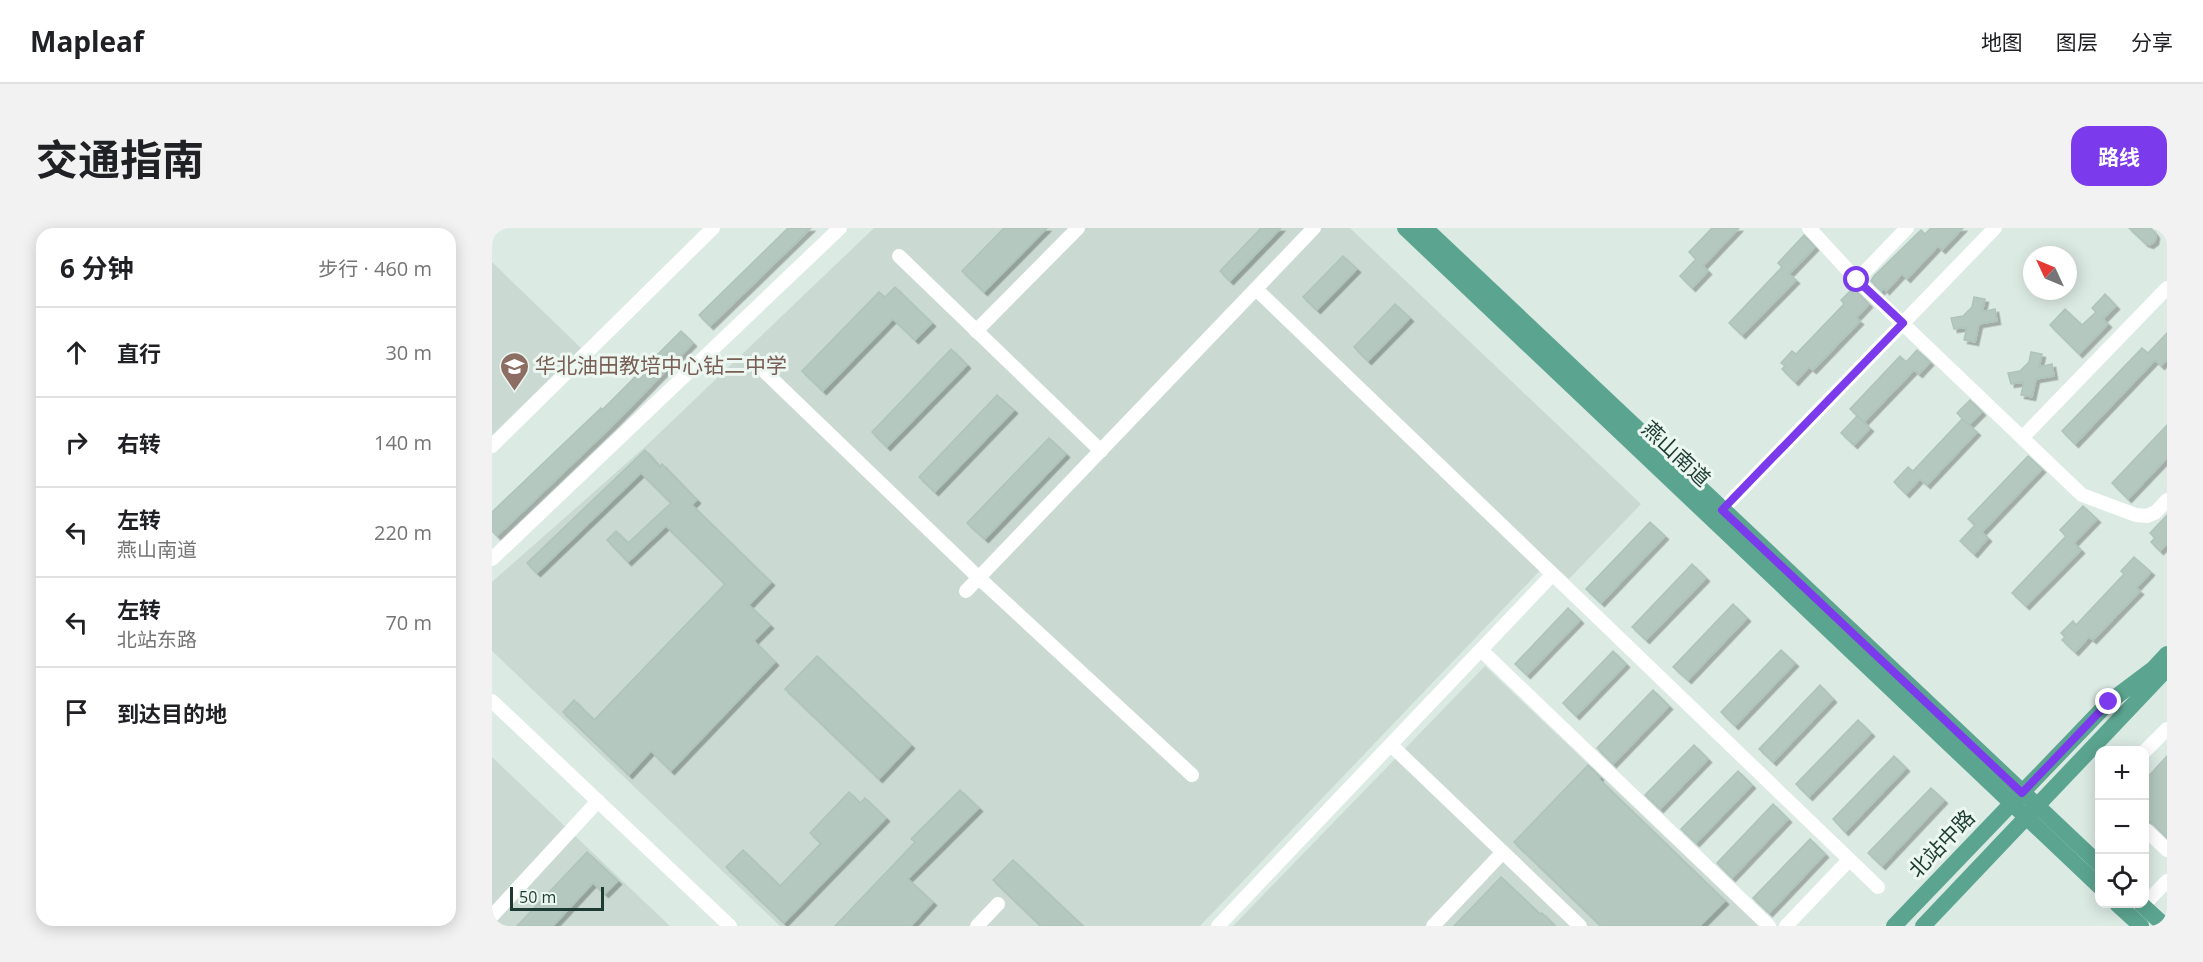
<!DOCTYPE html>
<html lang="zh">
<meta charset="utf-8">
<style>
body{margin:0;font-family:"Open Sans","Noto Sans SC",sans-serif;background:#f2f2f2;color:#202124}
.controls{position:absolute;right:18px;bottom:18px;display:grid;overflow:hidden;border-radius:12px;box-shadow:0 3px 15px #0003}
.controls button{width:54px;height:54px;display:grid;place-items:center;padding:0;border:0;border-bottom:2px solid #e0e0e0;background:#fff;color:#202124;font:30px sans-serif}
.compass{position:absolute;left:1531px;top:18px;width:54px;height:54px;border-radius:50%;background:#fff;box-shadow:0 3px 15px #0003;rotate:314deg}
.scale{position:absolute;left:18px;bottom:15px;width:94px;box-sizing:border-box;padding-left:6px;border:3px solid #1d3b32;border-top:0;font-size:16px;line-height:21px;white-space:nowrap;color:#1d3b32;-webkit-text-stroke:4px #ecf7f1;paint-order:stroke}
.stop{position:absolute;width:18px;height:18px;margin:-14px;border:4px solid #7c3aed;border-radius:50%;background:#fff}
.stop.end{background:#7c3aed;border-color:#fff;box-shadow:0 2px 6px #0008}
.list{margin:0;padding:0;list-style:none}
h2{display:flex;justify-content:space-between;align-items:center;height:78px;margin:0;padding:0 24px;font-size:26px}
h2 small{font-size:20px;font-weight:400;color:#757577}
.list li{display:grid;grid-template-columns:39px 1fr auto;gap:18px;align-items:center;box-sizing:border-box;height:90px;padding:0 24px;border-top:2px solid #e0e0e0}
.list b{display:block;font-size:22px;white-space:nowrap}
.list p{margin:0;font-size:20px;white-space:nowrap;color:#757577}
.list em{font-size:20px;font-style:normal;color:#757577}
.icon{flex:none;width:33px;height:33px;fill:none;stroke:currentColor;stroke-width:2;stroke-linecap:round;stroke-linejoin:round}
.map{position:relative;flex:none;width:1675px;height:698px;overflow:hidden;border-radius:18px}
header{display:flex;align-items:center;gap:36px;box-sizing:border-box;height:84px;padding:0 30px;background:#fff;border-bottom:2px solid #e0e0e0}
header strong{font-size:28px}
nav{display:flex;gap:33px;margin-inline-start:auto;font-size:21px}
.intro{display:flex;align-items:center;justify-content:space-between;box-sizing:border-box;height:144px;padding:0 36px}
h1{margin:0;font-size:42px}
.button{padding:15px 27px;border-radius:18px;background:#7c3aed;color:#fff;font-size:21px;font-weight:700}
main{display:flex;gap:36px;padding:0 36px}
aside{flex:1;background:#fff;border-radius:18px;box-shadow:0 3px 15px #0003}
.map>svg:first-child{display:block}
</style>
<header>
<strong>Mapleaf</strong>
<nav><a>地图</a><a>图层</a><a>分享</a></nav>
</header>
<div class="intro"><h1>交通指南</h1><a class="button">路线</a></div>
<main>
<aside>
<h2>6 分钟<small>步行 · 460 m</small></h2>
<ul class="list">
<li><svg class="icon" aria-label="ahead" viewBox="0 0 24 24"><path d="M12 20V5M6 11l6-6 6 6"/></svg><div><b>直行</b></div><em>30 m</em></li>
<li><svg class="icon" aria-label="right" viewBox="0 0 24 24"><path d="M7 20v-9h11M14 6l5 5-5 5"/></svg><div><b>右转</b></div><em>140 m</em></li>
<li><svg class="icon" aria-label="left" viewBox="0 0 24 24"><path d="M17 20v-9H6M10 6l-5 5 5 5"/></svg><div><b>左转</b><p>燕山南道</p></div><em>220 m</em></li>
<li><svg class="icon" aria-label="left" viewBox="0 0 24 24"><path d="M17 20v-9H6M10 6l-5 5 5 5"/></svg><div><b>左转</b><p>北站东路</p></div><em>70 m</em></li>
<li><svg class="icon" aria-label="arrive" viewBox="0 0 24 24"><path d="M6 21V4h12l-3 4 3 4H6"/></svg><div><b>到达目的地</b></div></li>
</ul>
</aside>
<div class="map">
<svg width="1675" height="698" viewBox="0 0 1675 698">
<defs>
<filter id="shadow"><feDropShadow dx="3.5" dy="3.5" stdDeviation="0" flood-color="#0004"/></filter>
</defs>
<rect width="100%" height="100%" fill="#dceae4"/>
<g fill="#cadad3">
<polygon points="382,0 858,0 1149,276 1077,351 1057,333 708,698 288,698 0,423 0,354 155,217"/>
<polygon points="0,34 89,120 0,207"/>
<polygon points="993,438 1267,698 741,698"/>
<polygon points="0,529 178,698 0,698"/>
</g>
<g fill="#b4c8bf" stroke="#aec4bb" stroke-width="1.5" filter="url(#shadow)">
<polygon points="296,0 319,0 218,98 207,87"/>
<polygon points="512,0 555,0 492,64 470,43"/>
<polygon points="769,0 789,0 738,53 728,43"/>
<polygon points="1220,0 1247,0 1211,38 1216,43 1200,60 1188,48 1204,31 1197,24"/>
<polygon points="1439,0 1471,0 1450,22 1446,18 1415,51 1410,46 1394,63 1392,60 1389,63 1379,53 1382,48 1429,2 1433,6"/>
<polygon points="1637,0 1659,0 1664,7 1663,13 1658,17 1653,15"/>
<polygon points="1312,7 1323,19 1297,46 1304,52 1250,107 1237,95 1290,39 1286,35"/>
<polygon points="851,28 865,41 825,82 811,69"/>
<polygon points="403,59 440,95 423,112 401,91 331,163 310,143 387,64 393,69"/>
<polygon points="1361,60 1377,76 1364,90 1368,93 1321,142 1317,139 1303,154 1290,141 1293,138 1289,135 1300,123 1304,126 1352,76 1349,72"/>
<polygon points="1613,66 1624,78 1611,91 1616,96 1587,126 1558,97 1573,81 1590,97 1604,84 1600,80"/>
<polygon points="1482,69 1493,71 1490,84 1503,81 1505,93 1487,96 1483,114 1472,112 1475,99 1462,101 1459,90 1471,88 1480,79"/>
<polygon points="903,76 918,90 876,133 862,119"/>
<polygon points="189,103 201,115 123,195 5,308 0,303 0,284 109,180 110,182"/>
<polygon points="1675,105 1675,131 1669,138 1663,132 1583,216 1570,203 1650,120 1656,125"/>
<polygon points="459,121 475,137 395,219 380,204"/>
<polygon points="1425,122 1438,134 1427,146 1422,142 1372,194 1358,181 1408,128 1414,134"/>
<polygon points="1539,124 1550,126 1547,139 1560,136 1562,148 1544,151 1540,169 1529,167 1532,154 1519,156 1516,145 1528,143 1537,134"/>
<polygon points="505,167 522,182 443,264 427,249"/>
<polygon points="1478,172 1490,184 1477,197 1465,185"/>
<polygon points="1365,188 1378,200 1362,217 1349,205"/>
<polygon points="1470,191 1485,204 1435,257 1428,251 1414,266 1402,254 1416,239 1421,243"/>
<polygon points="1675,197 1675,230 1636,271 1620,255"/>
<polygon points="557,210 574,226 493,311 475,295"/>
<polygon points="153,222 168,239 170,236 205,272 200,277 279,354 257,377 278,397 262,413 283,434 179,543 159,523 137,547 71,484 82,472 102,492 233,356 174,298 136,334 115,312 124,303 136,315 179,275 149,245 45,345 35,335"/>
<polygon points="1536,228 1550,241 1490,304 1496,310 1482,326 1468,313 1483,297 1476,291"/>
<polygon points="1591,278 1605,291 1582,315 1589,322 1534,378 1520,365 1574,308 1568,302"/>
<polygon points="1675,287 1675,316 1668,323 1659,314 1663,310 1658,305"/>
<polygon points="1158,294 1173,308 1109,375 1094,361"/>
<polygon points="1642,329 1659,344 1644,360 1648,363 1601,412 1597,409 1583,424 1570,412 1573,409 1569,405 1581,393 1584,397 1632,346 1629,343"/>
<polygon points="1200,336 1214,350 1154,412 1140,399"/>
<polygon points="1241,376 1255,390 1196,452 1181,439"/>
<polygon points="1076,380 1088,392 1035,447 1023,436"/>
<polygon points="1289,422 1303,435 1243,498 1229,484"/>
<polygon points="1121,423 1134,436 1084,488 1071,475"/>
<polygon points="325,428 419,517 387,551 293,461"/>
<polygon points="1328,457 1341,471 1281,534 1267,521"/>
<polygon points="1161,462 1177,478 1121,536 1105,520"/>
<polygon points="1366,492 1379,505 1317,569 1304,556"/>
<polygon points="1202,517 1216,531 1168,581 1153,567"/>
<polygon points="1402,528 1414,540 1353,604 1341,591"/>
<polygon points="1675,528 1675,610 1658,593 1653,591 1653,552"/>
<polygon points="1096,537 1108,549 1107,551 1233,673 1208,698 1109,698 1022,614"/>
<polygon points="1246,543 1260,557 1204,615 1189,601"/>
<polygon points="1439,560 1452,572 1390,638 1376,625"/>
<polygon points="468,562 487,580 416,651 441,674 419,698 343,698 423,614 419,611"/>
<polygon points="357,564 368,575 373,570 394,590 292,695 234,639 251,622 288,658 329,615 318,605"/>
<polygon points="1281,576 1296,591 1240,650 1225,635"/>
<polygon points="1318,611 1333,626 1277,685 1261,670"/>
<polygon points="95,624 126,653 113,666 101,655 61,698 25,698"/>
<polygon points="521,632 591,698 549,698 501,652"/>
<polygon points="1009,649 1048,686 1050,685 1063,698 962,698"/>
</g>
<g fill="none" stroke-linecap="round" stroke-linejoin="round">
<g stroke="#fff" stroke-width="14">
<polyline points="1317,0 1365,52 1590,267 1644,287 1655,288 1664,284 1675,272"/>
<polyline points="407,28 609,223"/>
<polyline points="1365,52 1415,0"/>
<polyline points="764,61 1386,659"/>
<polyline points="484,103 586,0"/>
<polyline points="274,145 487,350 700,547"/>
<polyline points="1530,210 1675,60"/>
<polyline points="0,218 221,0"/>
<polyline points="1230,282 1503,0"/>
<polyline points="0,331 348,0"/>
<polyline points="474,363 822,0"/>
<polyline points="989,422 1277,698"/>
<polyline points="0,473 238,698"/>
<polyline points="899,517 1088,698"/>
<polyline points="1652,524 1675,501"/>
<polyline points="1652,600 1675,622"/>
<polyline points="1651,678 1675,653"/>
<polyline points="0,688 106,573"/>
<polyline points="485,698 506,676"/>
<polyline points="726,698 1060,347"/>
<polyline points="941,698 1011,624"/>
<polyline points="1294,698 1357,632"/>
</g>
<g stroke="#5ba590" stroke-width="16">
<polyline points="913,0 1608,659"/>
<polyline points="933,0 1608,637"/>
<polyline points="1625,676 1649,698"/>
<polyline points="1649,676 1673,698"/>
<polyline points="1402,698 1617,474 1661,441 1675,426"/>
<polyline points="1431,698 1675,441"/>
</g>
</g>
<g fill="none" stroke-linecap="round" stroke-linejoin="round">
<polyline stroke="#7c3aed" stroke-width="8" points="1365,52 1411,95 1230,282 1530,565 1617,474"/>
</g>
<defs>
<symbol id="school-pin" viewBox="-11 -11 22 30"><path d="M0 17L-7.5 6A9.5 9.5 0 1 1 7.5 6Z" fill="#8d6e63" stroke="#ecf7f1"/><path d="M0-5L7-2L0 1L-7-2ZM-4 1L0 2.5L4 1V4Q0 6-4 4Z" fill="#fff"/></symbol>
</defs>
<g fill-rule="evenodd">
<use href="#school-pin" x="6" y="122" width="33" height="45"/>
</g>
<g text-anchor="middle" stroke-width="6" stroke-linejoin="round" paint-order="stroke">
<g font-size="21" fill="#785e54" stroke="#ecf7f1" text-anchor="start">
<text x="43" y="145">华北油田教培中心钻二中学</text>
</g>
<g font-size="21" fill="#1d3b32" stroke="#ecf7f1">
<text transform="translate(1184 226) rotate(43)" y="7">燕山南道</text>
<text transform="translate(1450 616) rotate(-46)" y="7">北站中路</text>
</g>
</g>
</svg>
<div class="controls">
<button>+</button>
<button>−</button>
<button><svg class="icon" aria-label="locate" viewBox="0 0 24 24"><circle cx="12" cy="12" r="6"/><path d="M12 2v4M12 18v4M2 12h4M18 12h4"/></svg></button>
</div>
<svg class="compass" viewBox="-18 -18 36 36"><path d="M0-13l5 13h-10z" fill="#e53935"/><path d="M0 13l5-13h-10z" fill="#757577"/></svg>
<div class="scale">50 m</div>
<div class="stop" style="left:1365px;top:52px"></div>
<div class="stop end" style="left:1617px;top:474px"></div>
</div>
</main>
